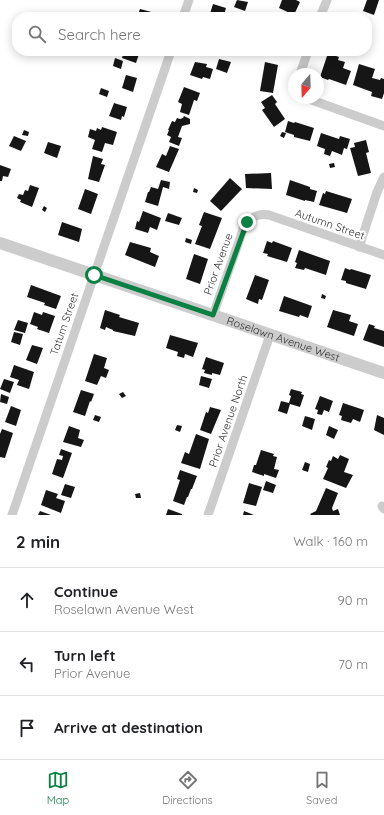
<!DOCTYPE html>
<meta charset="utf-8">
<style>
body{margin:0;font-family:Quicksand,sans-serif;background:#f6f6f6;color:#202124}
.compass{position:absolute;left:288px;top:68px;width:36px;height:36px;border-radius:50%;background:#fff;box-shadow:0 2px 10px #0003;rotate:199deg}
.stop{position:absolute;width:12px;height:12px;margin:-9px;border:3px solid #0b8043;border-radius:50%;background:#fff}
.stop.end{background:#0b8043;border-color:#fff;box-shadow:0 1px 4px #0008}
.list{margin:0;padding:0;list-style:none}
h2{display:flex;justify-content:space-between;align-items:center;height:52px;margin:0;padding:0 16px;font-size:17px}
h2 small{font-size:13px;font-weight:400;color:#757577}
.list li{display:grid;grid-template-columns:26px 1fr auto;gap:12px;align-items:center;box-sizing:border-box;height:64px;padding:0 16px;border-top:1px solid #e0e0e0}
.list b{display:block;font-size:15px;white-space:nowrap}
.list p{margin:0;font-size:13px;white-space:nowrap;color:#757577}
.list em{font-size:13px;font-style:normal;color:#757577}
.icon{flex:none;width:22px;height:22px;fill:none;stroke:currentColor;stroke-width:2;stroke-linecap:round;stroke-linejoin:round}
.map{position:relative;flex:none;width:384px;height:515px;overflow:hidden}
.search{position:absolute;background:#fff;box-shadow:0 2px 10px #0003;left:12px;right:12px;top:12px;height:44px;display:flex;align-items:center;gap:10px;box-sizing:border-box;padding:0 14px;border-radius:16px;color:#757577;font-size:15px}
.sheet{height:244px;background:#fff}
nav{display:flex;justify-content:space-around;align-items:center;box-sizing:border-box;height:56px;border-top:1px solid #e0e0e0;background:#fff;font-size:11px;color:#757577}
nav a{display:grid;justify-items:center;gap:2px}
nav .on{color:#0b8043}
.map>svg:first-child{display:block}
</style>
<div class="map">
<svg width="384" height="515" viewBox="0 0 384 515">
<rect width="100%" height="100%" fill="#fff"/>
<g fill="#161616">
<polygon points="237,0 248,2 245,11 234,7"/>
<polygon points="282,0 296,0 300,2 294,15 279,8"/>
<polygon points="367,0 379,0 374,15 363,11"/>
<polygon points="213,4 226,8 224,15 228,17 209,17"/>
<polygon points="140,9 159,14 158,17 137,17"/>
<polygon points="352,13 360,17 350,17"/>
<polygon points="124,51 140,51 136,63 122,58"/>
<polygon points="202,51 218,51 216,56"/>
<polygon points="262,51 278,51 276,56"/>
<polygon points="328,53 339,57 338,60 345,62 343,68 351,71 346,85 329,79 328,80 320,77"/>
<polygon points="115,58 123,61 121,69 113,66"/>
<polygon points="219,59 231,62 227,73 216,69"/>
<polygon points="195,62 207,64 206,67 213,69 210,79 203,77 202,79 190,75"/>
<polygon points="265,62 278,65 273,93 260,91"/>
<polygon points="359,64 375,69 372,78 380,80 381,78 384,79 384,93 382,99 371,96 372,92 353,85"/>
<polygon points="126,75 137,78 133,92 122,88"/>
<polygon points="184,87 200,93 197,101 194,100 189,115 180,112 182,104 178,102"/>
<polygon points="101,88 109,91 107,97 99,94"/>
<polygon points="272,95 277,102 275,104 285,119 274,127 262,110 265,108 261,102"/>
<polygon points="114,103 127,107 124,117 122,116 121,120 109,116"/>
<polygon points="184,116 190,119 190,124 182,126 178,137 182,138 179,146 169,142 171,137 167,135 169,130 168,130 172,121 175,122 177,118 180,119 183,118"/>
<polygon points="288,121 294,123 295,122 314,128 310,141 294,137 294,135 285,132"/>
<polygon points="102,127 117,132 113,145 105,143 102,152 92,149 95,140 88,137 90,129 96,131 97,128 101,130"/>
<polygon points="24,130 29,132 28,136 22,135"/>
<polygon points="282,132 286,133 284,138 280,136"/>
<polygon points="321,133 339,139 340,136 350,139 347,149 344,148 342,155 332,151 330,156 324,154 325,149 317,146"/>
<polygon points="14,136 26,141 21,151 9,146"/>
<polygon points="366,140 369,152 366,153 371,173 358,176 350,148 355,147 354,143"/>
<polygon points="48,142 61,146 57,158 44,153"/>
<polygon points="170,146 179,149 169,172 156,167 162,154 166,156"/>
<polygon points="93,156 103,159 101,164 105,165 99,182 88,179"/>
<polygon points="334,163 335,167 330,168 329,164"/>
<polygon points="0,165 11,169 8,177 3,176 2,181 0,181"/>
<polygon points="271,173 272,189 246,188 245,174"/>
<polygon points="230,178 242,189 221,211 210,201"/>
<polygon points="161,180 170,182 169,189 163,187 158,206 145,202 148,192 149,192 151,187 158,189"/>
<polygon points="290,180 310,187 310,189 317,191 314,202 305,200 305,201 286,195"/>
<polygon points="30,185 39,188 32,207 20,202 21,200 17,198 19,194 23,195 25,190 28,191"/>
<polygon points="194,188 198,190 197,193 193,192"/>
<polygon points="85,189 98,194 91,214 78,209"/>
<polygon points="326,191 352,199 347,213 319,205 323,193 325,194"/>
<polygon points="44,206 47,208 45,212 42,210"/>
<polygon points="143,211 161,218 157,230 150,227 148,233 135,229 137,221 139,222"/>
<polygon points="204,212 222,218 210,249 195,244 202,226 199,225"/>
<polygon points="168,213 182,218 179,225 165,221"/>
<polygon points="62,222 82,229 79,242 58,235"/>
<polygon points="186,238 192,240 191,244 185,242"/>
<polygon points="267,241 272,243 273,241 292,248 287,262 267,256 268,254 263,253"/>
<polygon points="130,242 151,248 150,252 159,256 155,267 125,255"/>
<polygon points="299,250 330,261 326,275 305,268 304,270 295,268 297,263 295,262"/>
<polygon points="194,254 208,259 200,284 186,279"/>
<polygon points="345,268 350,270 351,269 371,275 366,289 346,283 346,281 341,280"/>
<polygon points="255,275 269,280 262,300 259,299 258,304 246,299"/>
<polygon points="31,285 61,296 56,309 44,305 45,303 27,297"/>
<polygon points="322,294 326,296 325,299 321,298"/>
<polygon points="284,296 312,306 308,318 300,315 299,317 279,311"/>
<polygon points="105,310 120,315 119,317 139,323 135,336 113,331 113,330 106,327 105,330 100,328"/>
<polygon points="333,310 351,315 349,321 358,324 354,336 327,327"/>
<polygon points="34,312 42,315 43,312 55,316 49,333 37,329 38,327 30,324"/>
<polygon points="18,320 28,323 25,333 14,330"/>
<polygon points="369,324 375,326 374,328 384,331 384,347 363,340"/>
<polygon points="14,332 23,334 20,345 11,342"/>
<polygon points="170,335 198,343 193,357 185,354 184,358 177,356 178,352 166,348"/>
<polygon points="32,345 43,348 37,364 26,360"/>
<polygon points="94,354 107,358 104,368 109,370 106,378 101,376 97,385 85,381"/>
<polygon points="206,357 224,363 220,375 212,373 212,375 204,373 205,370 202,369"/>
<polygon points="14,365 34,372 29,389 17,385 19,380 10,377"/>
<polygon points="201,376 212,379 209,388 199,385"/>
<polygon points="4,379 14,382 10,393 0,389"/>
<polygon points="291,389 302,392 301,394 304,395 300,407 290,404 287,414 278,411 281,401 289,403 291,396 289,395"/>
<polygon points="81,390 94,394 91,402 90,401 85,416 73,412"/>
<polygon points="123,392 126,396 122,398 119,394"/>
<polygon points="1,394 9,397 7,404 0,402"/>
<polygon points="320,396 333,401 329,412 324,410 322,415 317,414 318,410 315,409"/>
<polygon points="343,403 364,410 360,422 353,419 351,423 341,420 342,416 339,415"/>
<polygon points="11,406 21,410 16,426 5,422"/>
<polygon points="210,407 221,410 211,434 200,430 206,412 208,413"/>
<polygon points="95,415 101,417 99,422 93,420"/>
<polygon points="377,415 384,418 384,435 374,430"/>
<polygon points="305,416 315,419 312,430 302,426"/>
<polygon points="177,425 182,426 180,432 175,430"/>
<polygon points="69,426 80,430 78,438 84,440 81,447 63,442"/>
<polygon points="329,426 338,430 334,439 326,435"/>
<polygon points="2,429 13,433 5,458 0,457 0,434"/>
<polygon points="196,434 209,439 200,469 181,463 185,452 189,454"/>
<polygon points="61,449 72,453 63,478 52,474 57,459 62,460 63,456 59,455"/>
<polygon points="261,450 274,454 273,456 277,457 274,469 279,470 276,478 264,474 264,476 252,472 254,465 256,465"/>
<polygon points="340,455 349,459 344,472 353,475 346,488 323,479 328,468 326,467 329,460 331,461 333,456 338,459"/>
<polygon points="305,462 310,464 308,472 302,470"/>
<polygon points="180,470 197,476 192,489 191,489 188,497 187,497 184,505 173,501 180,480 177,479"/>
<polygon points="266,481 276,485 273,493 263,490"/>
<polygon points="249,483 262,487 256,506 243,503"/>
<polygon points="65,484 75,487 71,498 61,495"/>
<polygon points="326,488 338,493 332,508 333,511 338,509 340,515 311,515 310,514 316,511"/>
<polygon points="46,490 58,494 56,498 65,501 61,513 41,505"/>
<polygon points="140,493 141,498 136,498 135,494"/>
<polygon points="168,509 182,514 182,515 166,515"/>
<polygon points="40,511 51,515 38,515"/>
<polygon points="244,511 254,515 243,515"/>
</g>
<g fill="none" stroke-linecap="round" stroke-linejoin="round">
<g stroke="#ccc" stroke-width="9">
<polyline points="183,17 189,0"/>
<polyline points="320,17 327,0"/>
<polyline points="300,74 308,51"/>
<polyline points="306,98 384,126"/>
<polyline points="359,247 377,192 384,177"/>
<path d="M 213,315 L 244,227 C 250,217 257,213 269,215 L 384,255"/>
<polyline points="382,506 384,509"/>
<polyline points="12,515 171,51"/>
<polyline points="208,515 270,335"/>
</g>
<path stroke="#ccc" stroke-width="12" id="s1" d="M 0,243 L 384,373"/>
</g>
<g fill="none" stroke-linecap="round" stroke-linejoin="round">
<polyline stroke="#0b8043" stroke-width="5" points="94,275 213,315 247,222"/>
</g>
<g text-anchor="middle" stroke-width="4" stroke-linejoin="round" paint-order="stroke">
<g font-size="11" fill="#2f2f2f" stroke="#fff">
<text transform="translate(330 224) rotate(19)" y="4">Autumn Street</text>
<text transform="translate(218 264) rotate(-70)" y="4">Prior Avenue</text>
<text transform="translate(64 324) rotate(-71)" y="4">Tatum Street</text>
<text dy="4" stroke="none"><textPath href="#s1" startOffset="299">Roselawn Avenue West</textPath></text>
<text transform="translate(228 421) rotate(-71)" y="4">Prior Avenue North</text>
</g>
</g>
</svg>
<svg class="compass" viewBox="-18 -18 36 36"><path d="M0-13l5 13h-10z" fill="#e53935"/><path d="M0 13l5-13h-10z" fill="#757577"/></svg>
<div class="stop" style="left:94px;top:275px"></div>
<div class="stop end" style="left:247px;top:222px"></div>
<div class="search"><svg class="icon" aria-label="search" viewBox="0 0 24 24"><circle cx="10" cy="10" r="6"/><path d="M15 15l6 6"/></svg>Search here</div>
</div>
<section class="sheet">
<h2>2 min<small>Walk · 160 m</small></h2>
<ul class="list">
<li><svg class="icon" aria-label="ahead" viewBox="0 0 24 24"><path d="M12 20V5M6 11l6-6 6 6"/></svg><div><b>Continue</b><p>Roselawn Avenue West</p></div><em>90 m</em></li>
<li><svg class="icon" aria-label="left" viewBox="0 0 24 24"><path d="M17 20v-9H6M10 6l-5 5 5 5"/></svg><div><b>Turn left</b><p>Prior Avenue</p></div><em>70 m</em></li>
<li><svg class="icon" aria-label="arrive" viewBox="0 0 24 24"><path d="M6 21V4h12l-3 4 3 4H6"/></svg><div><b>Arrive at destination</b></div></li>
</ul>
</section>
<nav>
<a class="on"><svg class="icon" aria-label="map" viewBox="0 0 24 24"><path d="M3 6l6-2 6 2 6-2v14l-6 2-6-2-6 2zM9 4v14M15 6v14"/></svg>Map</a>
<a><svg class="icon" aria-label="directions" viewBox="0 0 24 24"><path d="M12 3l9 9-9 9-9-9zM9 14v-3h6M13 9l2 2-2 2"/></svg>Directions</a>
<a><svg class="icon" aria-label="saved" viewBox="0 0 24 24"><path d="M7 4h10v16l-5-4-5 4z"/></svg>Saved</a>
</nav>
